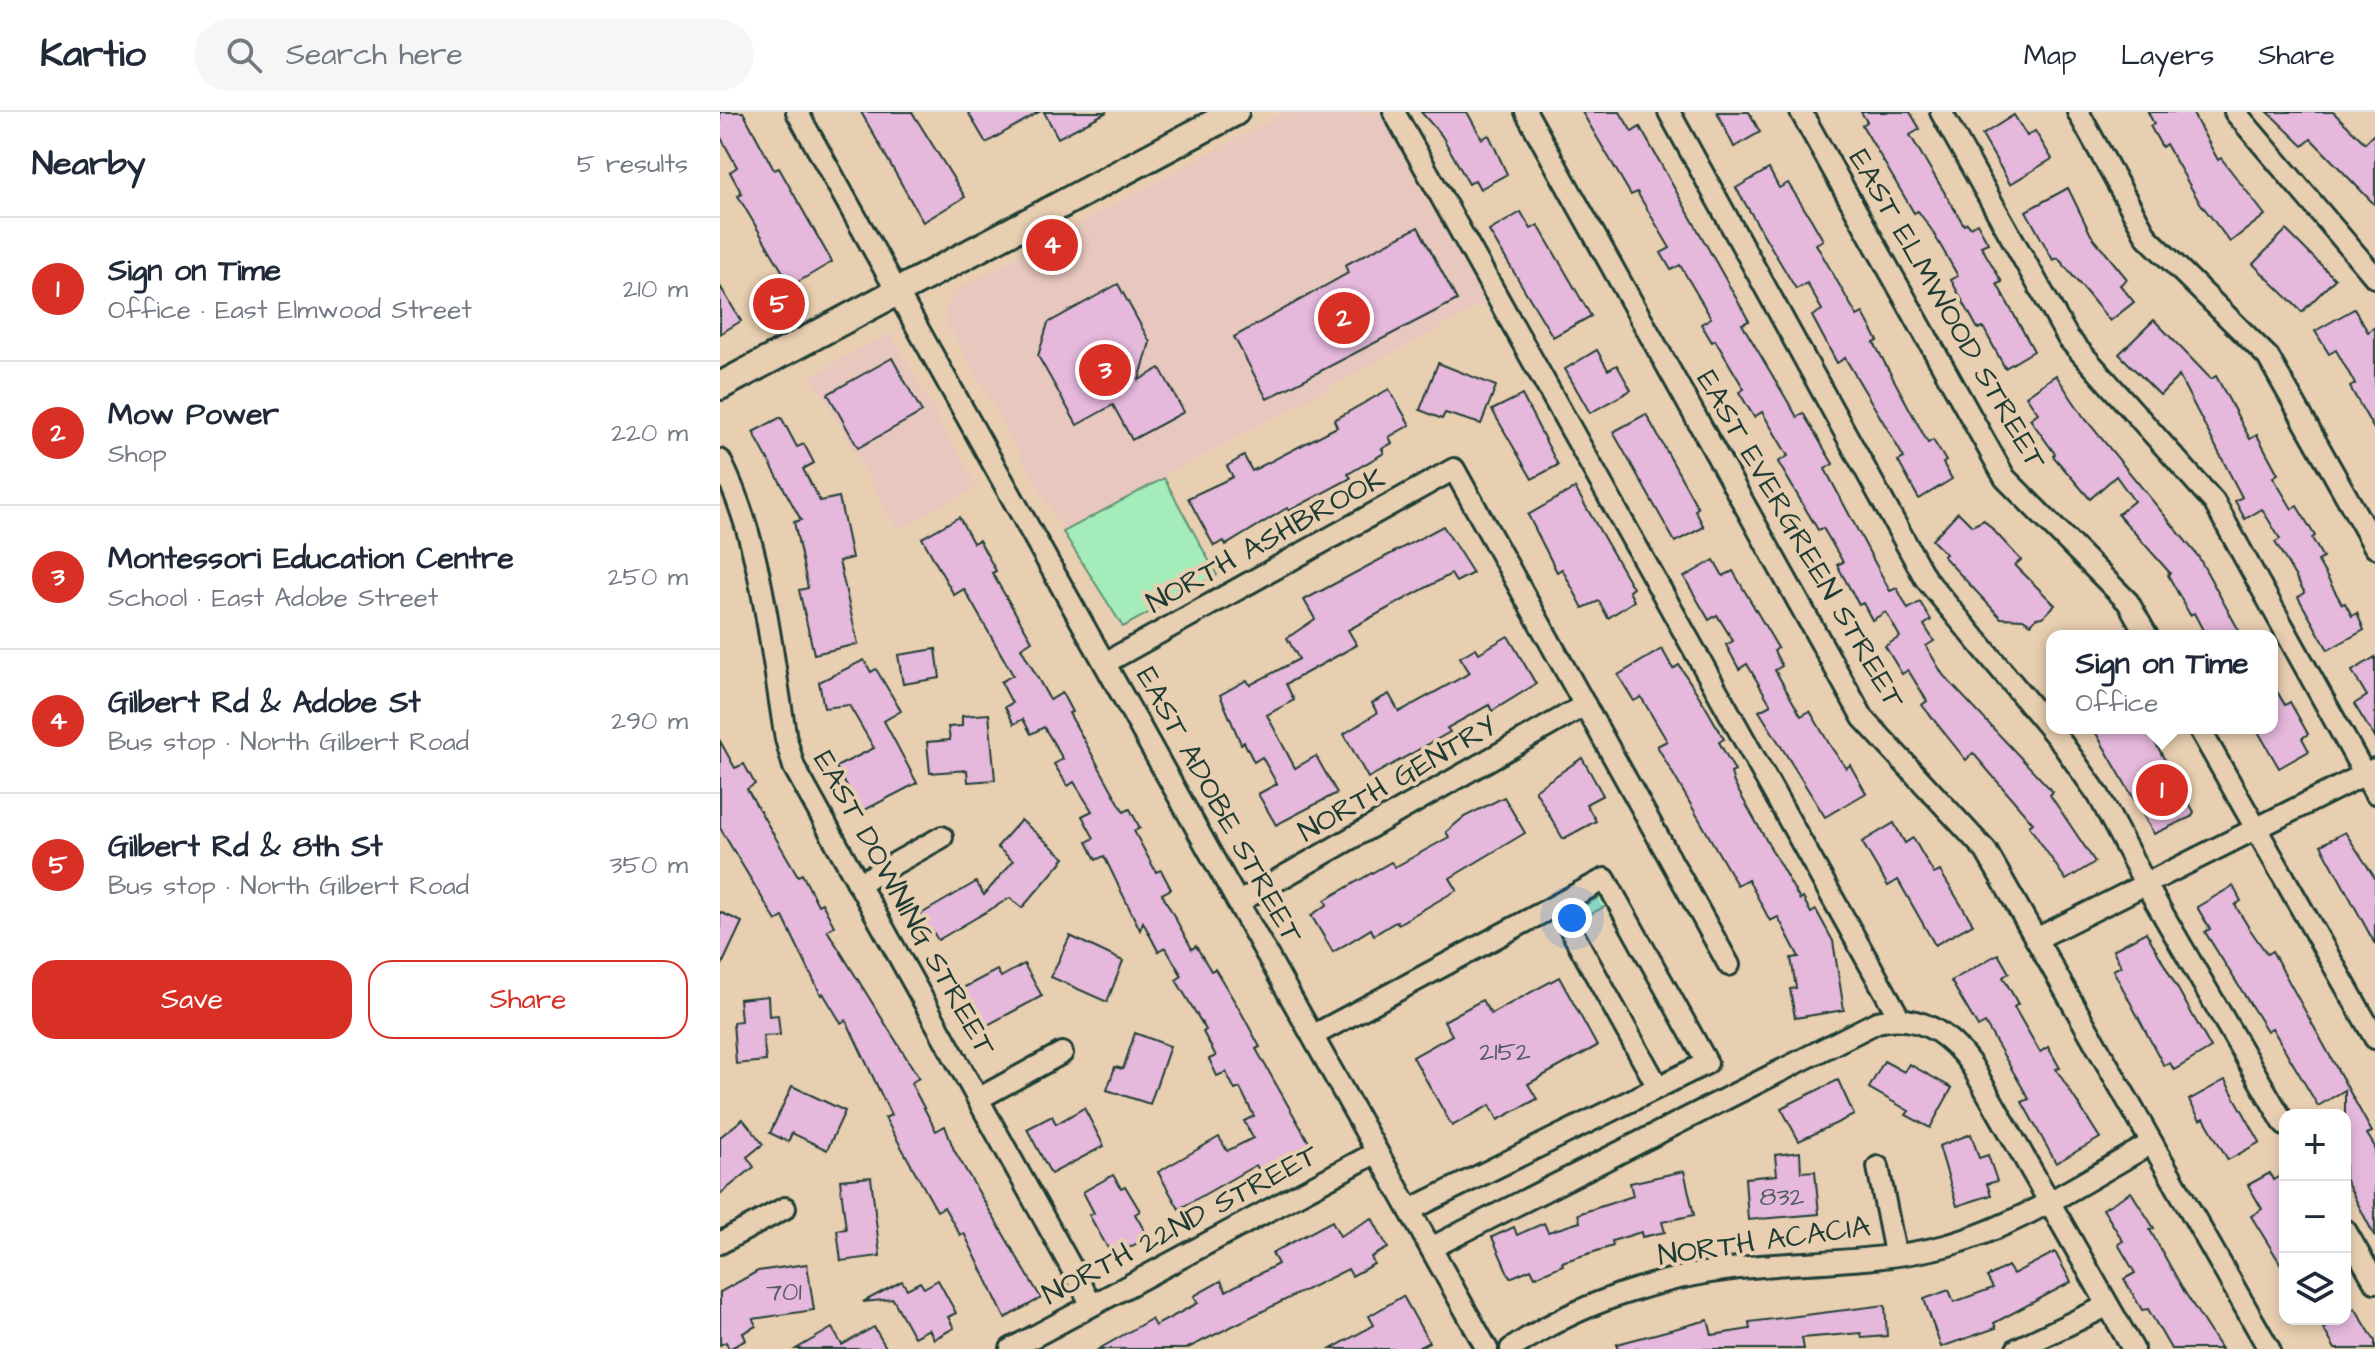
<!DOCTYPE html>
<meta charset="utf-8">
<style>
body{margin:0;font-family:"Architects Daughter",sans-serif;background:#f6f6f7;color:#1f2937}
.controls{position:absolute;right:24px;bottom:24px;display:grid;overflow:hidden;border-radius:16px;box-shadow:0 4px 12px #0003}
.controls button{width:72px;height:72px;display:grid;place-items:center;padding:0;border:0;border-bottom:2px solid #e0e1e3;background:#fff;color:#1f2937;font:40px sans-serif}
.you{position:absolute;left:852px;top:806px;width:28px;height:28px;margin:-20px;border:6px solid #fff;border-radius:50%;background:#1a73e8;box-shadow:0 0 0 12px #1a73e833}
.badge{display:grid;place-items:center;width:52px;height:52px;border-radius:50%;background:#d93025;color:#fff;font-size:26px;font-weight:700}
.pin{position:absolute;translate:-50% -50%;border:4px solid #fff;box-shadow:0 2px 8px #0006}
.popup{position:absolute;left:1326px;top:518px;width:232px;height:104px;box-sizing:border-box;display:grid;place-content:center;border-radius:16px;background:#fff;filter:drop-shadow(0 2px 6px #0005);font-size:26px;white-space:nowrap;color:#747a83}
.popup b{font-size:30px;color:#1f2937}
.popup::after{content:'';position:absolute;left:50%;top:100%;margin-left:-16px;border:16px solid transparent;border-top-color:#fff}
.list{margin:0;padding:0;list-style:none}
h2{display:flex;justify-content:space-between;align-items:center;height:104px;margin:0;padding:0 32px;font-size:34px}
h2 small{font-size:26px;font-weight:400;color:#747a83}
.list li{display:grid;grid-template-columns:52px 1fr auto;gap:24px;align-items:center;box-sizing:border-box;height:144px;padding:0 32px;border-top:2px solid #e0e1e3}
.list b{display:block;font-size:30px;white-space:nowrap}
.list p{margin:0;font-size:26px;white-space:nowrap;color:#747a83}
.list em{font-size:26px;font-style:normal;color:#747a83}
.actions{display:flex;gap:16px;padding:24px 32px}
.actions a{flex:1;padding:18px 0;border:2px solid #d93025;border-radius:24px;text-align:center;font-size:28px;color:#d93025}
.actions .main{background:#d93025;color:#fff}
.icon{flex:none;width:44px;height:44px;fill:none;stroke:currentColor;stroke-width:2;stroke-linecap:round;stroke-linejoin:round}
.map{position:relative;flex:none;width:1655px;height:1237px;overflow:hidden}
header{display:flex;align-items:center;gap:48px;box-sizing:border-box;height:112px;padding:0 40px;background:#fff;border-bottom:2px solid #e0e1e3}
header strong{font-size:38px}
nav{display:flex;gap:44px;margin-inline-start:auto;font-size:28px}
.search{width:560px;height:72px;background:#f6f6f7;display:flex;align-items:center;gap:20px;box-sizing:border-box;padding:0 28px;border-radius:44px;color:#747a83;font-size:30px}
main{display:flex}
aside{flex:1;background:#fff}
.map>svg:first-child{display:block}
</style>
<header>
<strong>Kartio</strong>
<div class="search"><svg class="icon" aria-label="search" viewBox="0 0 24 24"><circle cx="10" cy="10" r="6"/><path d="M15 15l6 6"/></svg>Search here</div>
<nav><a>Map</a><a>Layers</a><a>Share</a></nav>
</header>
<main>
<aside>
<h2>Nearby<small>5 results</small></h2>
<ul class="list">
<li><span class="badge">1</span><div><b>Sign on Time</b><p>Office · East Elmwood Street</p></div><em>210 m</em></li>
<li><span class="badge">2</span><div><b>Mow Power</b><p>Shop</p></div><em>220 m</em></li>
<li><span class="badge">3</span><div><b>Montessori Education Centre</b><p>School · East Adobe Street</p></div><em>250 m</em></li>
<li><span class="badge">4</span><div><b>Gilbert Rd &amp; Adobe St</b><p>Bus stop · North Gilbert Road</p></div><em>290 m</em></li>
<li><span class="badge">5</span><div><b>Gilbert Rd &amp; 8th St</b><p>Bus stop · North Gilbert Road</p></div><em>350 m</em></li>
</ul>
<div class="actions"><a class="main">Save</a><a>Share</a></div>
</aside>
<div class="map">
<svg width="1655" height="1237" viewBox="0 0 1655 1237">
<rect width="100%" height="100%" fill="#e9cfb1"/>
<filter id="ink" filterUnits="userSpaceOnUse"><feTurbulence type="fractalNoise" baseFrequency=".0125" numOctaves="2"/><feDisplacementMap in="SourceGraphic" scale="16" xChannelSelector="R" yChannelSelector="G"/><feConvolveMatrix kernelMatrix="1 2 1 2 8 2 1 2 1" color-interpolation-filters="sRGB"/></filter>
<g filter="url(#ink)">
<g fill="#e8c8be">
<polygon points="565,0 671,0 773,187 343,420 224,206 232,180"/>
<polygon points="171,221 257,374 178,418 91,263"/>
</g>
<g fill="#a4ecba" stroke="#629477" stroke-width="2">
<polygon points="444,366 497,463 403,515 343,420"/>
<polygon points="885,782 890,792 857,809 852,800"/>
</g>
<g fill="#e5b8dc" stroke="#1f3d34" stroke-width="2">
<polygon points="0,0 23,0 54,58 59,56 112,150 71,174 18,84 22,82 10,60 17,55 0,24"/>
<polygon points="141,0 192,0 245,85 203,110"/>
<polygon points="248,0 319,0 266,31"/>
<polygon points="324,0 387,0 338,26"/>
<polygon points="701,0 747,0 762,27 769,23 787,62 760,77 755,68 749,72 722,24"/>
<polygon points="862,0 900,0 912,20 920,15 1029,209 1022,212 1077,305 1083,301 1113,352 1105,357 1170,479 1177,476 1188,497 1200,490 1211,508 1204,513 1214,529 1206,534 1223,563 1333,680 1330,683 1375,750 1346,768 1309,714 1313,711 1253,641 1246,648 1202,593 1207,589 1188,558 1182,562 1165,534 1180,525 1166,500 1152,508 1143,491 1139,493 1117,453 1123,450 1103,416 1098,418 1058,350 1068,344 1042,300 1034,305 1019,280 1024,277 995,228 992,230 981,212 991,206 960,153 951,158 941,141 950,136 917,80 911,83"/>
<polygon points="997,0 1029,0 1040,20 1014,35"/>
<polygon points="1141,0 1190,0 1200,17 1190,23 1244,113 1247,111 1250,115 1257,111 1268,131 1261,134 1282,170 1277,172 1314,239 1285,256 1263,215 1258,217 1231,168 1238,164 1211,117 1198,99 1194,101 1142,13 1147,10"/>
<polygon points="1428,0 1472,0 1498,48 1501,46 1545,103 1510,130 1478,88 1446,32 1442,35 1430,14 1434,12"/>
<polygon points="1548,0 1613,0 1645,31 1655,21 1655,93 1591,27 1583,34"/>
<polygon points="1294,3 1307,24 1315,19 1332,47 1290,72 1262,23"/>
<polygon points="1049,57 1059,76 1068,71 1091,107 1103,128 1096,132 1137,204 1143,201 1158,229 1154,231 1208,331 1213,328 1226,349 1223,351 1232,367 1199,387 1178,349 1184,346 1168,318 1125,246 1117,251 1092,204 1102,198 1087,171 1076,177 1016,76"/>
<polygon points="1348,76 1371,123 1407,167 1400,173 1414,190 1390,209 1338,146 1333,148 1306,99"/>
<polygon points="801,100 811,117 818,113 871,204 833,225 769,119"/>
<polygon points="698,115 737,188 547,287 514,225 628,161 625,153"/>
<polygon points="1566,118 1615,167 1582,200 1533,152"/>
<polygon points="398,172 430,230 419,268 440,256 464,300 412,328 393,293 357,313 318,244 328,211"/>
<polygon points="0,174 21,209 0,222"/>
<polygon points="1634,197 1648,220 1655,215 1655,319 1630,275 1635,272 1616,238 1609,242 1595,219"/>
<polygon points="1434,208 1491,267 1496,264 1530,327 1537,323 1558,362 1553,365 1572,397 1577,394 1595,424 1592,426 1603,446 1598,449 1622,492 1625,491 1632,504 1637,501 1644,518 1608,538 1578,485 1585,481 1555,430 1560,427 1542,397 1525,407 1515,389 1522,385 1459,264 1440,283 1399,242"/>
<polygon points="877,238 888,258 897,253 911,278 870,301 845,257"/>
<polygon points="172,246 202,300 138,336 108,282"/>
<polygon points="718,251 776,274 761,312 725,301 722,307 700,298"/>
<polygon points="1336,263 1363,304 1478,444 1522,524 1486,524 1474,501 1470,503 1448,463 1450,461 1398,402 1414,389 1396,364 1370,387 1333,344 1335,342 1310,307 1318,301 1306,284"/>
<polygon points="669,277 690,313 669,325 672,331 662,337 664,341 628,362 631,366 569,399 567,396 506,433 504,429 494,434 468,386 513,365 507,354 524,344 532,359 617,315 614,308"/>
<polygon points="802,283 838,353 812,367 772,298"/>
<polygon points="926,302 978,396 975,398 984,415 955,430 893,320"/>
<polygon points="61,305 77,335 84,332 94,351 83,357 100,389 119,385 132,446 119,449 138,532 94,542 79,478 88,476 74,410 81,408 33,320"/>
<polygon points="855,376 913,476 909,479 914,489 888,506 879,489 863,496 842,457 837,460 808,403"/>
<polygon points="1238,400 1252,414 1264,408 1301,448 1295,453 1335,493 1323,505 1316,506 1311,512 1303,507 1281,506 1223,444 1226,442 1212,428"/>
<polygon points="239,405 253,431 259,428 276,459 272,461 312,529 301,536 330,588 342,581 352,600 349,601 404,700 410,697 420,716 414,719 436,760 441,758 451,777 442,782 472,837 476,834 491,859 495,857 521,900 540,935 536,937 590,1032 539,1058 536,1053 459,1097 438,1060 499,1025 507,1039 533,1026 524,1009 534,1004 520,976 515,978 506,960 497,964 489,947 496,944 483,920 486,918 456,868 462,864 445,835 438,839 423,810 420,818 384,744 376,748 367,730 374,726 362,704 372,699 354,670 348,674 334,652 343,647 324,615 311,622 303,607 294,612 285,595 292,591 281,570 293,563 244,477 234,483 202,426"/>
<polygon points="723,414 753,461 736,470 731,462 628,518 637,533 566,572 574,588 547,603 575,656 596,644 617,681 556,713 538,682 557,672 542,645 534,650 524,630 521,632 500,583 527,568 530,573 579,547 567,526 595,507 584,488"/>
<polygon points="994,448 1003,464 1013,459 1058,536 1054,539 1062,554 1055,558 1081,604 1090,599 1111,635 1126,656 1130,653 1146,681 1105,705 1039,599 1051,593 1027,552 1019,557 1006,533 1013,529 997,503 989,508 964,465"/>
<polygon points="788,524 816,572 772,599 769,593 727,616 730,620 648,666 624,622 657,601 652,591 669,582 679,600 750,561 740,545 756,536 759,541"/>
<polygon points="216,537 220,566 183,572 178,543"/>
<polygon points="942,537 953,557 959,553 984,592 1004,627 999,630 1015,659 1011,661 1014,671 1080,788 1083,786 1091,801 1096,798 1113,829 1124,898 1075,906 1070,877 1076,876 1071,846 1079,845 1058,805 1050,809 1028,767 1017,773 937,634 947,629 921,585 914,589 898,563"/>
<polygon points="1655,545 1655,626 1634,592 1647,584 1632,559"/>
<polygon points="144,548 151,560 156,557 181,599 164,609 197,671 141,700 116,655 154,636 129,593 104,596 99,570"/>
<polygon points="1552,571 1565,593 1570,590 1588,622 1582,626 1589,639 1559,656 1536,616 1552,616"/>
<polygon points="269,602 275,668 248,670 247,658 210,661 207,630 230,628 228,615 242,614 242,604"/>
<polygon points="1373,616 1427,616 1474,700 1471,705 1434,722"/>
<polygon points="0,629 15,656 24,652 35,672 27,677 78,764 82,762 98,793 102,791 114,814 107,818 199,966 191,971 216,1019 225,1014 234,1038 321,1186 285,1206 244,1121 240,1123 224,1095 217,1099 165,1006 171,1003 126,908 121,911 103,881 101,883 63,805 56,809 0,716"/>
<polygon points="862,646 883,683 866,692 876,709 843,727 815,678"/>
<polygon points="784,685 805,721 730,766 737,778 678,812 677,809 654,823 651,817 613,840 591,803 607,793 605,788 671,750 675,755 729,725 726,720 744,705"/>
<polygon points="301,708 345,746 302,796 290,786 218,828 213,820 200,828 189,809 256,770 264,783 293,749 277,735"/>
<polygon points="1174,711 1185,731 1193,726 1214,762 1220,759 1253,812 1215,833 1178,768 1168,774 1142,730"/>
<polygon points="1625,720 1655,766 1655,832 1601,733"/>
<polygon points="1513,774 1521,789 1515,793 1529,816 1547,842 1552,839 1652,1020 1647,1022 1655,1035 1655,1125 1625,1067 1625,978 1598,994 1552,916 1547,919 1485,820 1490,817 1477,795"/>
<polygon points="0,800 22,810 0,857"/>
<polygon points="1426,820 1491,936 1454,958 1450,951 1444,954 1393,858 1401,854 1393,838"/>
<polygon points="350,824 403,849 387,890 331,865"/>
<polygon points="1278,842 1289,861 1283,865 1298,892 1294,895 1320,940 1328,935 1340,956 1336,957 1380,1026 1336,1051 1302,990 1309,987 1265,911 1258,915 1231,869"/>
<polygon points="304,852 322,884 262,916 241,877 277,858 281,865"/>
<polygon points="839,865 877,934 808,972 817,987 778,1008 770,993 732,1014 693,945 732,923 724,909 762,888 771,902"/>
<polygon points="48,884 49,904 58,903 60,923 43,924 46,949 16,952 13,910 21,909 19,887"/>
<polygon points="415,921 450,934 430,992 387,978 395,955 403,957"/>
<polygon points="1164,949 1184,960 1189,952 1232,976 1210,1016 1186,1003 1189,999 1149,976"/>
<polygon points="1118,968 1134,1003 1079,1029 1061,996"/>
<polygon points="1505,968 1540,1030 1508,1048 1484,1006 1480,1008 1469,988"/>
<polygon points="72,974 125,999 107,1038 72,1021 68,1030 50,1021"/>
<polygon points="364,996 384,1034 331,1062 307,1017 332,1004 336,1012"/>
<polygon points="23,1007 43,1032 27,1045 34,1055 0,1082 0,1025"/>
<polygon points="1251,1022 1259,1046 1268,1043 1277,1069 1267,1072 1271,1083 1237,1094 1219,1034"/>
<polygon points="1080,1040 1081,1060 1095,1059 1099,1102 1028,1108 1025,1066 1057,1063 1055,1043"/>
<polygon points="964,1059 974,1103 942,1110 945,1120 922,1125 921,1120 892,1129 893,1134 842,1150 843,1153 815,1165 811,1157 790,1166 772,1125 794,1115 797,1123 824,1111 828,1120 860,1110 858,1102 913,1084 910,1071"/>
<polygon points="1550,1061 1553,1068 1565,1061 1565,1159 1531,1104 1542,1097 1528,1073"/>
<polygon points="393,1063 401,1076 405,1074 420,1099 415,1102 428,1125 393,1145 369,1103 374,1101 363,1080"/>
<polygon points="151,1065 160,1144 121,1149 117,1118 126,1117 120,1068"/>
<polygon points="1411,1080 1434,1116 1430,1118 1464,1179 1501,1237 1451,1237 1428,1197 1422,1198 1404,1167 1415,1161 1398,1132 1403,1129 1383,1097"/>
<polygon points="652,1106 668,1136 651,1145 654,1152 632,1164 628,1157 466,1237 379,1237 431,1207 435,1214 478,1191 474,1184 501,1169 506,1179 558,1152 552,1141 612,1109 620,1124"/>
<polygon points="1335,1140 1351,1170 1274,1211 1276,1216 1221,1235 1204,1187 1229,1178 1234,1190 1273,1176 1267,1165 1288,1154 1293,1162"/>
<polygon points="87,1152 94,1198 33,1207 36,1214 23,1221 26,1228 9,1237 6,1230 0,1233 0,1180 38,1159"/>
<polygon points="218,1168 236,1201 228,1205 234,1216 214,1227 209,1217 194,1225 173,1187 143,1190 182,1169 187,1177 200,1170 204,1176"/>
<polygon points="683,1184 709,1230 696,1237 611,1237 654,1213 649,1204"/>
<polygon points="1165,1193 1167,1224 1142,1226 1141,1221 1082,1226 1084,1237 897,1237 897,1232 988,1208 992,1223 1030,1217 1029,1210"/>
<polygon points="1635,1196 1655,1229 1655,1237 1615,1237 1603,1216 1625,1207 1625,1203"/>
<polygon points="154,1215 167,1237 76,1237 112,1216 122,1233"/>
</g>
<g fill="none" stroke-linecap="round" stroke-linejoin="round">
<defs>
<g id="minor">
<polyline points="77,0 767,1237"/>
<polyline points="674,0 1179,905"/>
<polyline points="806,0 1143,606 1266,739 1549,1237"/>
<polyline points="949,0 1205,466 1341,630 1379,684 1426,773 1565,1013"/>
<polyline points="1081,0 1285,366 1408,490 1427,524"/>
<polyline points="1221,0 1348,226 1494,390 1655,681"/>
<polyline points="1358,0 1427,125 1548,245 1655,435"/>
<polyline points="1515,0 1655,165"/>
<path d="M 0,348 C 43,433 50,534 66,627 L 74,655 L 372,1193"/>
<polyline points="385,551 734,357 1009,853"/>
<polyline points="1479,616 1655,926"/>
<polyline points="138,772 222,725"/>
<polyline points="519,790 865,593"/>
<polyline points="837,793 938,975"/>
<polyline points="1316,827 1655,657"/>
<polyline points="594,923 885,767 987,951 690,1098"/>
<polyline points="258,987 342,941"/>
<polyline points="1158,1055 1175,1141"/>
<polyline points="1625,1118 1655,1170"/>
<polyline points="0,1131 65,1096"/>
<path d="M 711,1136 L 1157,910 C 1198,900 1229,921 1252,954 L 1413,1237"/>
<polyline points="291,1237 657,1040"/>
<path d="M 791,1237 C 858,1191 938,1165 1019,1156 C 1087,1149 1158,1151 1225,1134 C 1299,1114 1366,1068 1432,1031"/>
<polyline points="1297,1237 1387,1194"/>
</g>
<polyline id="major" points="0,274 515,0"/>
</defs>
<use href="#minor" stroke="#1f3d34" stroke-width="26"/>
<use href="#major" stroke="#1f3d34" stroke-width="32"/>
<use href="#minor" stroke="#e9cfb1" stroke-width="20"/>
<use href="#major" stroke="#e9cfb1" stroke-width="26"/>
</g>
</g>
<g text-anchor="middle" stroke-width="8" stroke-linejoin="round" paint-order="stroke">
<g font-size="26" fill="#505c5e">
<text x="785" y="948">2152</text>
<text x="1062" y="1093">832</text>
<text x="64" y="1188">701</text>
</g>
<g font-size="30" fill="#1f3d34" stroke="#e9cfb1">
<text transform="translate(1228 197) rotate(60)" y="10">EAST ELMWOOD STREET</text>
<text transform="translate(1081 427) rotate(60)" y="10">EAST EVERGREEN STREET</text>
<text transform="translate(545 428) rotate(-29)" y="10">NORTH ASHBROOK</text>
<text transform="translate(677 666) rotate(-30)" y="10">NORTH GENTRY</text>
<text transform="translate(500 693) rotate(61)" y="10">EAST ADOBE STREET</text>
<text transform="translate(185 791) rotate(61)" y="10">EAST DOWNING STREET</text>
<text transform="translate(460 1112) rotate(-28)" y="10">NORTH 22ND STREET</text>
<text transform="translate(1044 1128) rotate(-8)" y="10">NORTH ACACIA</text>
</g>
</g>
</svg>
<div class="controls">
<button>+</button>
<button>−</button>
<button><svg class="icon" aria-label="layers" viewBox="0 0 24 24"><path d="M12 4l9 5-9 5-9-5zM3 14l9 5 9-5"/></svg></button>
</div>
<div class="you"></div>
<div class="pin badge" style="left:1442px;top:678px">1</div>
<div class="popup"><b>Sign on Time</b>Office</div>
<div class="pin badge" style="left:624px;top:206px">2</div>
<div class="pin badge" style="left:385px;top:258px">3</div>
<div class="pin badge" style="left:332px;top:133px">4</div>
<div class="pin badge" style="left:59px;top:192px">5</div>
</div>
</main>
